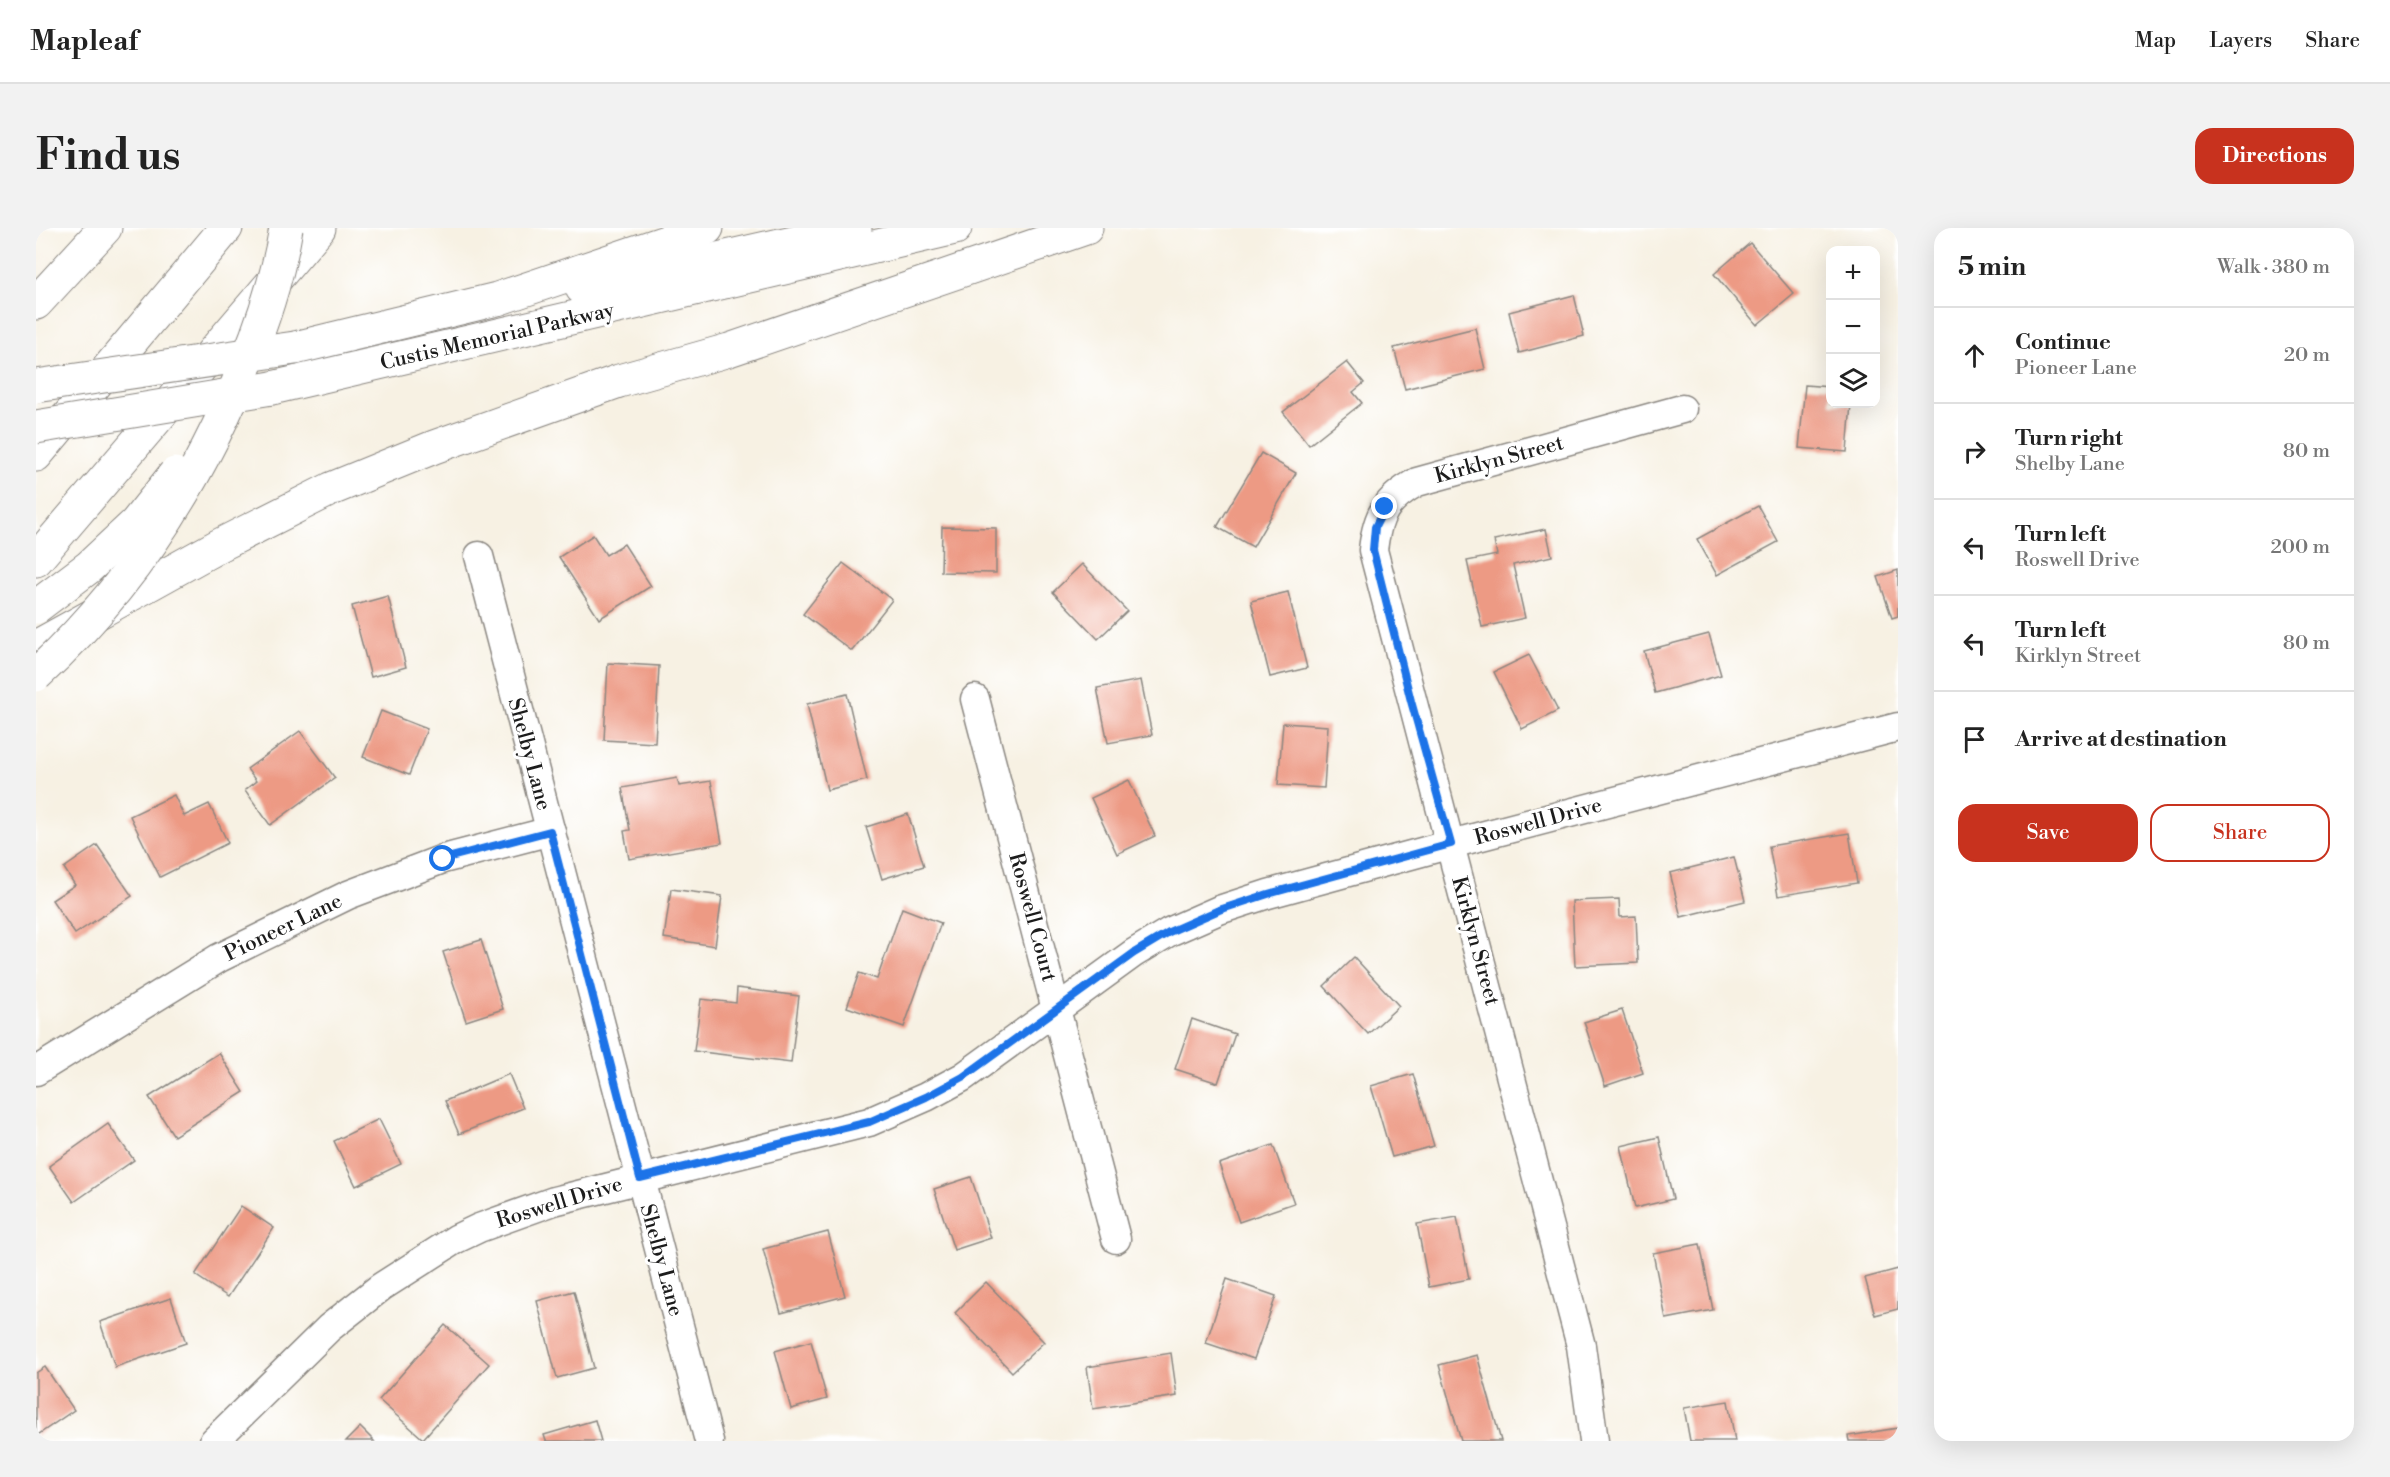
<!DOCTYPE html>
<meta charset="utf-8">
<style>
body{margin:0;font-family:"Libre Bodoni",serif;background:#f2f2f2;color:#222}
.controls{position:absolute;right:18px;top:18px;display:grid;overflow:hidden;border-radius:12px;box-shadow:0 6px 24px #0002}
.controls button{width:54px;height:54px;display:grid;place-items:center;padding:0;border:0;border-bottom:2px solid #e0e0e0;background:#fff;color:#222;font:30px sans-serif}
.stop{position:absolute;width:18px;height:18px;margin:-14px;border:4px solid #1a73e8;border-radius:50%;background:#fff}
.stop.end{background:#1a73e8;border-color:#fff;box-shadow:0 2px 6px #0008}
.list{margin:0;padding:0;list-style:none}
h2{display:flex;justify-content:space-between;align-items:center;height:78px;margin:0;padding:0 24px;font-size:26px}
h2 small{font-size:20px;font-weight:400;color:#767676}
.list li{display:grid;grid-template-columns:39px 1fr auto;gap:18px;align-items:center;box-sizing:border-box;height:96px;padding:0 24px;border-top:2px solid #e0e0e0}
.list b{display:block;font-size:22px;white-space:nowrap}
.list p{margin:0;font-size:20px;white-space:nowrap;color:#767676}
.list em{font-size:20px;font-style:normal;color:#767676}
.actions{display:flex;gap:12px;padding:18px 24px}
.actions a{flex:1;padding:14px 0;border:2px solid #c8321e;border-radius:18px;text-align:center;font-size:21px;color:#c8321e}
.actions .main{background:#c8321e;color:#fff}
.icon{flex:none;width:33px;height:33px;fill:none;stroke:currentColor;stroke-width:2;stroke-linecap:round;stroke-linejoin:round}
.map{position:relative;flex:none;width:1862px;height:1213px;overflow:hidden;border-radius:18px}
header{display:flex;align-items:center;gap:36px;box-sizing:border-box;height:84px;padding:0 30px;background:#fff;border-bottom:2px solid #e0e0e0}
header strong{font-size:28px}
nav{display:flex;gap:33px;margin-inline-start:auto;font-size:21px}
.intro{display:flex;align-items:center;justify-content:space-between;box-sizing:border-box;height:144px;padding:0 36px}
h1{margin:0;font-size:42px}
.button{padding:15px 27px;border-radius:18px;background:#c8321e;color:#fff;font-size:21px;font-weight:700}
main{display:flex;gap:36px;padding:0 36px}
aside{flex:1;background:#fff;border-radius:18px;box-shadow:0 6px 24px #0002}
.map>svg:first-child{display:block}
</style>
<header>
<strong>Mapleaf</strong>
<nav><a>Map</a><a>Layers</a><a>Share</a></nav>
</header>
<div class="intro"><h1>Find us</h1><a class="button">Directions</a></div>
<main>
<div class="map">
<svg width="1862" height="1213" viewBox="0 0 1862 1213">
<rect width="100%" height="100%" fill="#fff"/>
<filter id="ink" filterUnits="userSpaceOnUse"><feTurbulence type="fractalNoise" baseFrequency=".0167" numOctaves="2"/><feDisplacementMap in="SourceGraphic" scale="12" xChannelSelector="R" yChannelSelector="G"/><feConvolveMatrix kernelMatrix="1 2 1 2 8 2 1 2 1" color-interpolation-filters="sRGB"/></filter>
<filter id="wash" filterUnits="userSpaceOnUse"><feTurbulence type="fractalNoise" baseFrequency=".008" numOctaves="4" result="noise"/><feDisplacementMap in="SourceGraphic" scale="24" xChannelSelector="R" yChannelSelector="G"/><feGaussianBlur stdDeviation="1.35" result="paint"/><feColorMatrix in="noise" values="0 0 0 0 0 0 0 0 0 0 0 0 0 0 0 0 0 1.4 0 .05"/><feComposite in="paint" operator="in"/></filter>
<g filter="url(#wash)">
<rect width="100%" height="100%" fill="#f7f1e3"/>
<g id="blocks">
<g fill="#ed9a84">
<polygon points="1714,15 1758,66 1721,97 1678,46"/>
<polygon points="1538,67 1548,108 1483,125 1473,84"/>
<polygon points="1439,100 1449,141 1369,161 1358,120"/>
<polygon points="1311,134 1328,155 1317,164 1326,175 1273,217 1247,184"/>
<polygon points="1769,157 1794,159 1794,176 1815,176 1811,224 1763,220"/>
<polygon points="1225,225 1260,245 1217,319 1181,299"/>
<polygon points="1722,278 1742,314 1681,347 1661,311"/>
<polygon points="906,299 960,300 960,345 905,344"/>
<polygon points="1510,301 1516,328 1477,337 1489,390 1446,399 1431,333 1461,327 1458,312"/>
<polygon points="557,307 570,327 588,316 615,358 563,391 523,329"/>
<polygon points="807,335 856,372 816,423 767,386"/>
<polygon points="1046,336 1091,383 1062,411 1017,364"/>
<polygon points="1862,342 1862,388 1856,390 1842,349"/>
<polygon points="1252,364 1271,440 1234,449 1215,373"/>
<polygon points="352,368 370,439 335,449 316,378"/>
<polygon points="1673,406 1685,447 1619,465 1608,423"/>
<polygon points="1493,427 1522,483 1486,501 1458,444"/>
<polygon points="572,435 623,438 619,515 568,512"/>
<polygon points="1105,452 1116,507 1072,515 1061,460"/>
<polygon points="811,466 831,552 791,562 771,476"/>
<polygon points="345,483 391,501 373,547 327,529"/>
<polygon points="1247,495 1292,498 1288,560 1242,557"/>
<polygon points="264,503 299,550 234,597 209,562 220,553 211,541"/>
<polygon points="641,550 643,558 675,553 686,615 593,631 588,603 594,602 586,560"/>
<polygon points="1093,552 1119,608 1081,626 1055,570"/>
<polygon points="138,567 148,588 173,576 192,615 124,649 94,588"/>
<polygon points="872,586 888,638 846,651 830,599"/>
<polygon points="1813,605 1821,655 1742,668 1733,618"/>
<polygon points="61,617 96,668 39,706 16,672 39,657 28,640"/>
<polygon points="1698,629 1709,673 1645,689 1634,645"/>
<polygon points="635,661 686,668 679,718 628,710"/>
<polygon points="1583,671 1584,689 1600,688 1602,735 1539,738 1536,673"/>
<polygon points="866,680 905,695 868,799 811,779 823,745 841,751"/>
<polygon points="445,712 467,781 430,793 407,724"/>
<polygon points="1318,729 1363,778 1332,806 1288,758"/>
<polygon points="701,760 763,768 755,835 658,823 665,771 700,775"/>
<polygon points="1586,782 1607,845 1569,858 1548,794"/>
<polygon points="1156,791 1199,806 1182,855 1139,841"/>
<polygon points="183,825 208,864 138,908 113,869"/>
<polygon points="473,846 487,880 423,906 409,873"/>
<polygon points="1377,846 1398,918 1356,929 1335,858"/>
<polygon points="343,891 365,936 320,958 298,913"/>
<polygon points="72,896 98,932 38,974 13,938"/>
<polygon points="1623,909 1637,971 1599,980 1585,918"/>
<polygon points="1237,917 1258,975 1203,994 1183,936"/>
<polygon points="935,949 955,1010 918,1022 898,961"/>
<polygon points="205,978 238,1000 192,1069 159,1047"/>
<polygon points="1421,989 1433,1051 1393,1059 1381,996"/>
<polygon points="792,1004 809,1068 745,1085 727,1021"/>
<polygon points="1664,1016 1677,1082 1630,1091 1617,1025"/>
<polygon points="1862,1041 1862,1081 1839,1087 1829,1050"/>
<polygon points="1191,1051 1240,1068 1218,1131 1170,1115"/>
<polygon points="950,1054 1008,1114 976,1144 919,1085"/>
<polygon points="538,1063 558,1140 521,1150 501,1073"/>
<polygon points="135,1070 150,1115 79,1139 64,1094"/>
<polygon points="409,1097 453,1136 387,1211 343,1172"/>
<polygon points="775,1113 791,1171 755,1181 739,1123"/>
<polygon points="1135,1125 1141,1168 1057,1181 1051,1139"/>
<polygon points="1441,1127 1465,1213 1425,1213 1403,1137"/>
<polygon points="9,1139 38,1182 0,1208 0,1145"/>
<polygon points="1692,1173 1699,1213 1654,1213 1648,1180"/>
<polygon points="559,1192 565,1213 510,1213 508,1207"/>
<polygon points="324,1199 338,1213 310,1213"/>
<polygon points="1862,1200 1862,1213 1813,1213 1812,1208"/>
</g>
</g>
</g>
<g filter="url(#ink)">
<use href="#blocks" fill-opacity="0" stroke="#8a8680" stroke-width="1.5"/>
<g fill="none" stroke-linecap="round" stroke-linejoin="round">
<defs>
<g id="street">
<polyline points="443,328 673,1213"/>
<polyline points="939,471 1080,1011"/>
<polyline points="0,843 183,730 312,667 407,631 515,603"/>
<polyline points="178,1213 293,1100 345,1059 420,1011 443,1000 518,973 833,894 890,869 927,849 1098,725 1133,704 1183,682 1232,666 1415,616 1862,499"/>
<path d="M 1558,1213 L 1545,1118 L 1337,322 C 1341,287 1350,271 1381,254 L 1646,181"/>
</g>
<g id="highway">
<polyline points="546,60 567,57 819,0"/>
<polyline points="0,75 69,0"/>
<polyline points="259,120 461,71 671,0"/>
<polyline points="236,160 919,0"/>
<polyline points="0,227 190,0"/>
<polyline points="0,332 283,0"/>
<polyline points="0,419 184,317 295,261 398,219 583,153 693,122 1050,0"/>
</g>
</defs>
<use href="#street" stroke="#8a8680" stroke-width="31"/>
<use href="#highway" stroke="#8a8680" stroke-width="35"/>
<use href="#street" stroke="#fff" stroke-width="28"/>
<use href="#highway" stroke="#fff" stroke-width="33"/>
<defs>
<g id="highway-bridge">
<polyline points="0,158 259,120"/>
<polyline points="0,199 236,160"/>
<polyline points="0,379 53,339 100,295 139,246"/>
<path d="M 0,447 C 94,360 163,254 210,135 C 228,91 242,48 250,0"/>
</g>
</defs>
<use href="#highway-bridge" stroke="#8a8680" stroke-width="35" stroke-linecap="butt"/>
<use href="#highway-bridge" stroke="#fff" stroke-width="33"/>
</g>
</g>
<g fill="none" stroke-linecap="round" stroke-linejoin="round" filter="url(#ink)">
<polyline stroke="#1a73e8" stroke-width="8" points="407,631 514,603 604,950 833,894 890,869 927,849 1098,725 1133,704 1183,682 1232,666 1415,616 1375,473 1337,322 1339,299 1349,279"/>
</g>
<g text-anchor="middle" stroke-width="6" stroke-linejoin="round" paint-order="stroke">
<g font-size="21" fill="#1c1c1c" stroke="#fff">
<text transform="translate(461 108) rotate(-13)" y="7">Custis Memorial Parkway</text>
<text transform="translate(1463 231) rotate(-15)" y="7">Kirklyn Street</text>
<text transform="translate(494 526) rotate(75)" y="7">Shelby Lane</text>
<text transform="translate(1502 593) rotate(-15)" y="7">Roswell Drive</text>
<text transform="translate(997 689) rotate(75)" y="7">Roswell Court</text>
<text transform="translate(247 699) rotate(-26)" y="7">Pioneer Lane</text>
<text transform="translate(1440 713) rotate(75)" y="7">Kirklyn Street</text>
<text transform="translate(523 974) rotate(-17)" y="7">Roswell Drive</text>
<text transform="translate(626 1032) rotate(75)" y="7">Shelby Lane</text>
</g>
</g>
</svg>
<div class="controls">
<button>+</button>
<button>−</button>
<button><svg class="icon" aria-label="layers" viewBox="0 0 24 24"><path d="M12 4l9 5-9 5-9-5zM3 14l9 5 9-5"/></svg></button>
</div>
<div class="stop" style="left:407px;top:631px"></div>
<div class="stop end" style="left:1349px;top:279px"></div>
</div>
<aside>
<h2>5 min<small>Walk · 380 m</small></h2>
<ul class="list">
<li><svg class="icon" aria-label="ahead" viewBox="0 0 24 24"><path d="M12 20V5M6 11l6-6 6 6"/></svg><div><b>Continue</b><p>Pioneer Lane</p></div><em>20 m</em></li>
<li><svg class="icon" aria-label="right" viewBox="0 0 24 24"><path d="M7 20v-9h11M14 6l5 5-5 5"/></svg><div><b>Turn right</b><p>Shelby Lane</p></div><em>80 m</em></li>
<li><svg class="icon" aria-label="left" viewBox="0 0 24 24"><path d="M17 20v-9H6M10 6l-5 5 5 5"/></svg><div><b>Turn left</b><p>Roswell Drive</p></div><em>200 m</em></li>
<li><svg class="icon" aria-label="left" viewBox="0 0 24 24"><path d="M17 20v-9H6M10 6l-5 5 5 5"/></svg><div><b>Turn left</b><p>Kirklyn Street</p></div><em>80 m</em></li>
<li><svg class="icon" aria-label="arrive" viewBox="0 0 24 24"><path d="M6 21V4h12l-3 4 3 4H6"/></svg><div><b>Arrive at destination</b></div></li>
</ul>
<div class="actions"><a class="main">Save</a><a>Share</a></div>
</aside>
</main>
